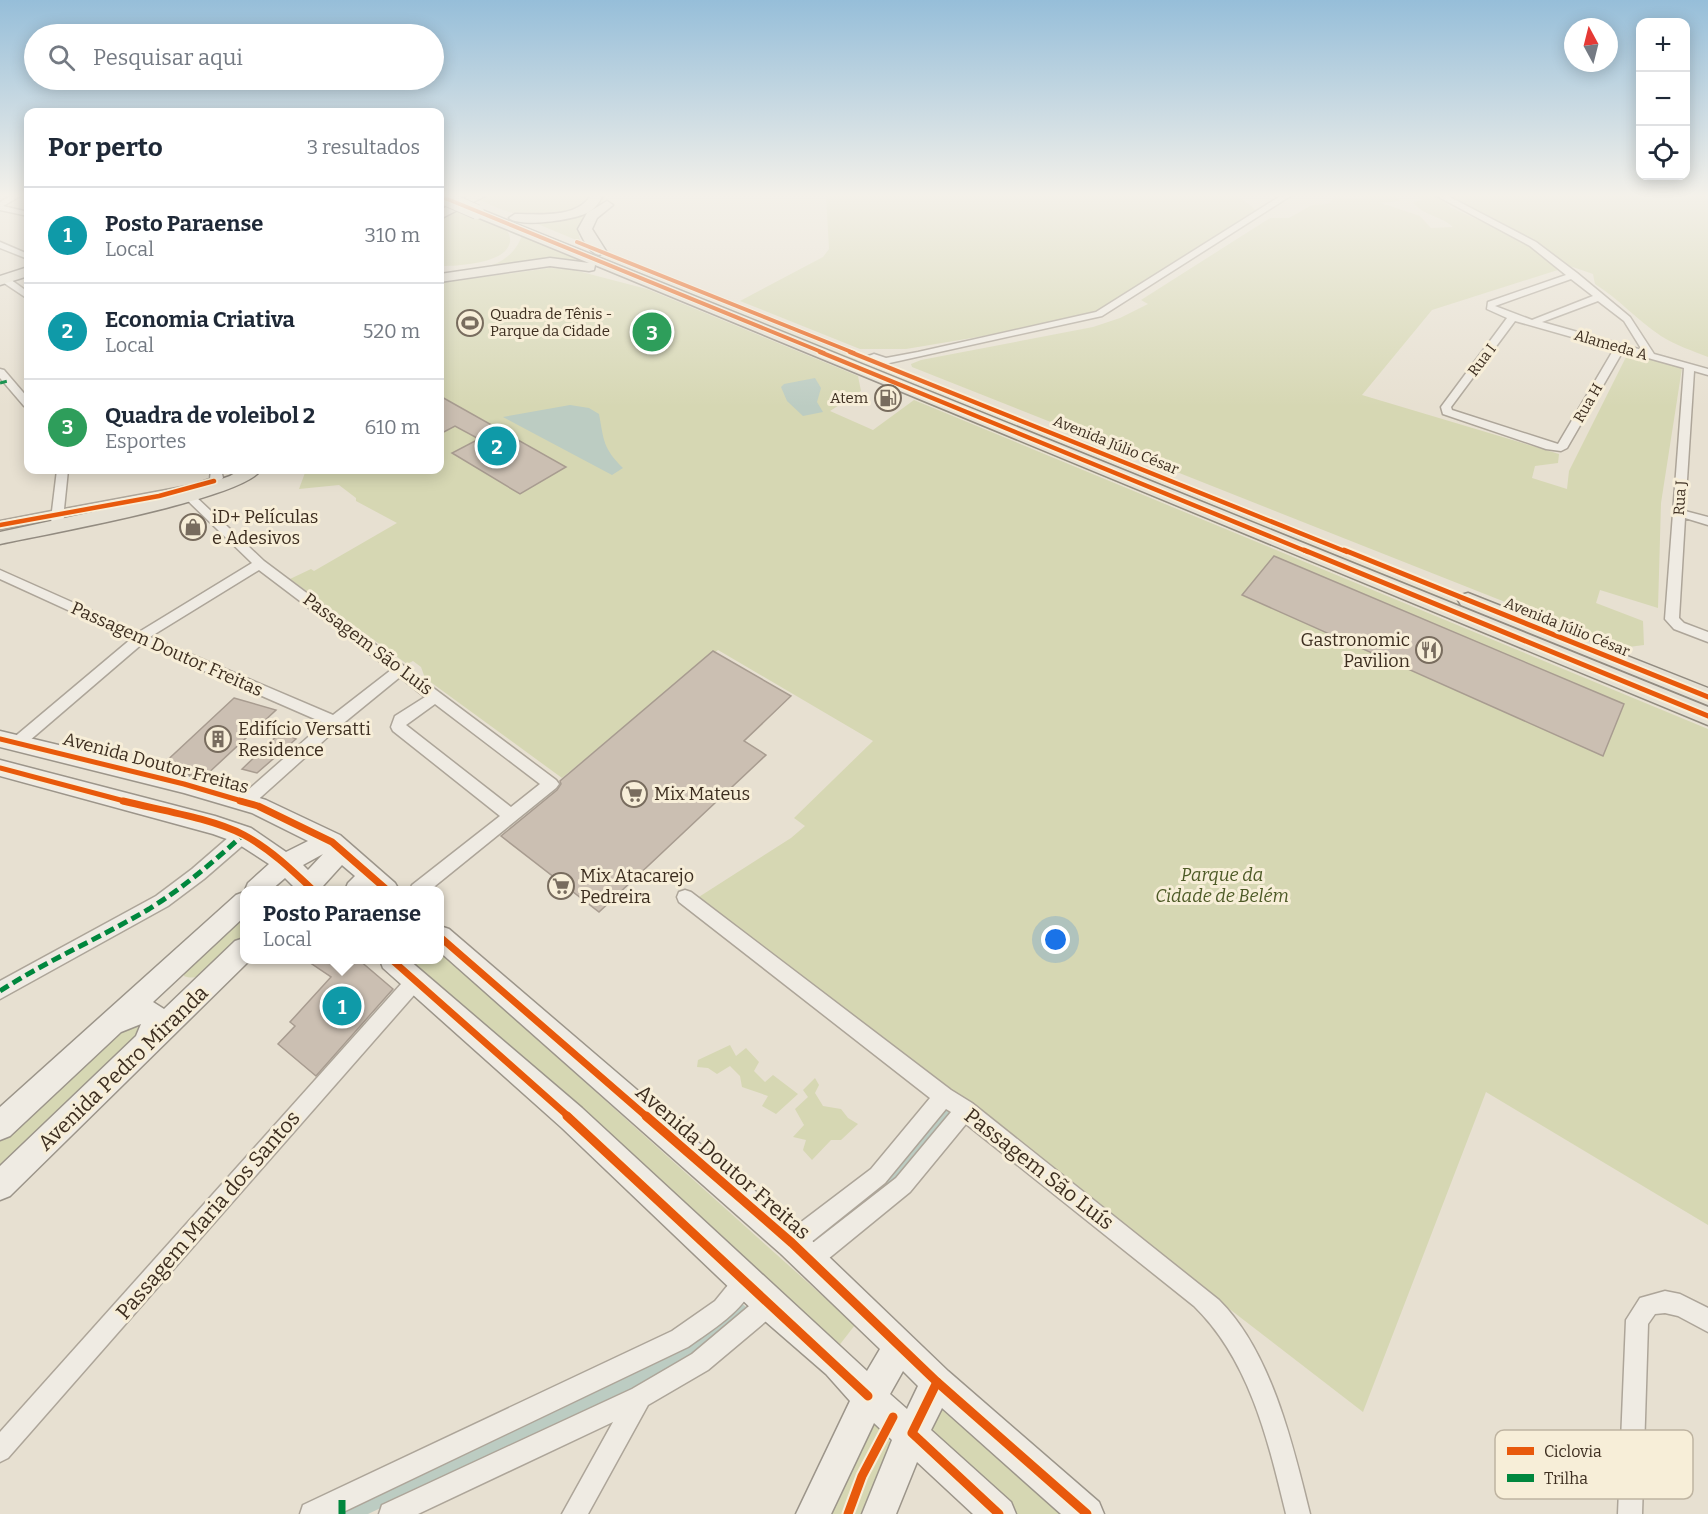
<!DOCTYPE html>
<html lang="pt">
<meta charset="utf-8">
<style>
body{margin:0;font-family:Bitter,serif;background:#f6f6f7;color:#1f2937}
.controls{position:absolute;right:18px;top:18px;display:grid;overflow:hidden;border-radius:12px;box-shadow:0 3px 15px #0003}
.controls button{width:54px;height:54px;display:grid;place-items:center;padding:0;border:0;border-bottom:2px solid #e0e1e3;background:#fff;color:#1f2937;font:30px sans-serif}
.compass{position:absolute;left:1564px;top:18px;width:54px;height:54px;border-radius:50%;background:#fff;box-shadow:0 3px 15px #0003;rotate:353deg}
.you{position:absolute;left:1056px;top:940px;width:21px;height:21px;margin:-15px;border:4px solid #fff;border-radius:50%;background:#1a73e8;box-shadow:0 0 0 9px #1a73e833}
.badge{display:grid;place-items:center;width:39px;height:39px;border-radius:50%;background:#d93025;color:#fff;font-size:20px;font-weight:700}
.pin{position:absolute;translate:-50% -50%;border:3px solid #fff;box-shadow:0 2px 6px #0006}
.popup{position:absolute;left:240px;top:886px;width:204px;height:78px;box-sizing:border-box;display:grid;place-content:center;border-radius:12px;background:#fff;filter:drop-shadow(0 2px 4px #0005);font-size:20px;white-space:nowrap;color:#747a83}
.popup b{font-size:22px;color:#1f2937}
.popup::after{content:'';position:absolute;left:50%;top:100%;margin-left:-12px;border:12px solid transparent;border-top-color:#fff}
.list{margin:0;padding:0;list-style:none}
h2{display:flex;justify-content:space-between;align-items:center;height:78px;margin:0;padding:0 24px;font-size:26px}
h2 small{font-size:20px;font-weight:400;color:#747a83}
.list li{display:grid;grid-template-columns:39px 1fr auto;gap:18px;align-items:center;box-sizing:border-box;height:96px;padding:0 24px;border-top:2px solid #e0e1e3}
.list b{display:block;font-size:22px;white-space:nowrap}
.list p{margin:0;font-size:20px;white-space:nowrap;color:#747a83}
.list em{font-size:20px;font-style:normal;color:#747a83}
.icon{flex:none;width:33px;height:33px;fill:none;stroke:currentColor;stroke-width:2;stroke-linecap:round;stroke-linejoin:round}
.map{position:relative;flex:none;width:1708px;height:1514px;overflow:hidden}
.search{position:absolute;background:#fff;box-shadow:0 3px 15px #0003;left:24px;top:24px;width:420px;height:66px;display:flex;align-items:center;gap:15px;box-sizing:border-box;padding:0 21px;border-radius:33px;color:#747a83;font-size:22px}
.panel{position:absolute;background:#fff;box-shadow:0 3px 15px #0003;left:24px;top:108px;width:420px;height:366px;border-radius:12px}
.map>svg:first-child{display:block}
</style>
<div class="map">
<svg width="1708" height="1514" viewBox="0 0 1708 1514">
<rect width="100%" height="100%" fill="#e7e0d1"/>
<g fill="#d6d7b3">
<path d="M 486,195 L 592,195 C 579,218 540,218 518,214 C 504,212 490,204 477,199 Z"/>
<path d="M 602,195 L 606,195 L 605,200 C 592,211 572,222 581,242 L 528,220 L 569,217 Z"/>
<polygon points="826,195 1237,195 1256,210 1135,292 1102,310 1073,321 906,349 860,349 740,301 823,257 829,249"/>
<path d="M 1366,195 L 1396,195 L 1400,201 L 1381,203 L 1420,216 L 1431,228 L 1453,227 C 1442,216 1421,215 1413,202 L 1423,200 L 1413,195 L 1436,195 L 1441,198 L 1450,207 L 1528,243 L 1561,269 L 1432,310 L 1362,395 L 1559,454 L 1558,463 L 1535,466 L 1532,478 L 1567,489 L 1569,471 L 1628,353 L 1682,368 L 1661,503 L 1658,608 L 1600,590 L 1596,603 L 1643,621 L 1644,645 L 1621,648 L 912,367 L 911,364 L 921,360 L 1093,327 L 1120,318 L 1148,304 L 1141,300 L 1270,218 L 1289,218 L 1312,205 L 1328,204 L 1335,197 L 1363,198 Z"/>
<path d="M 1708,195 L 1708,357 C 1693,351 1675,345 1661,336 C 1637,320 1619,299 1595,284 L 1593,274 L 1564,264 L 1537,242 L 1470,210 L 1448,196 Z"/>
<path d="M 459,208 C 472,213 491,218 502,226 C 507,229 511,236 510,242 C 506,264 457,266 440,266 L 440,220 Z"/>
<path d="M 522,235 L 594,264 L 507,265 L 440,276 L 440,273 C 471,272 511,269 522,235 Z"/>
<polygon points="579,248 857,360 854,362 576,249"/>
<polygon points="549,268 570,269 647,289 858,376 861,391 830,411 873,430 914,400 1708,729 1708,1225 1486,1092 1363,1412 931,1079 691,902 791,838 805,826 794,818 873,741 718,650 562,778 425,678 421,667 413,661 407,664 290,579 311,569 314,571 397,523 356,501 356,498 339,485 299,489 306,470 440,470 440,283"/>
<polygon points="873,367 1708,705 1708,710 870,369"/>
<polygon points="917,397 1708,722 1708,726 915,399"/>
<path d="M 244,910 L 244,938 C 230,952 207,985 184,976 C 185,953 228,925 244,910 Z"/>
<polygon points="440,952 855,1325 834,1352 400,960 440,960"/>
<polygon points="143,1017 147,1029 0,1176 0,1135 114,1028"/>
<polygon points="730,1045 736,1056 746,1048 759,1062 754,1071 765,1082 773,1075 798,1094 776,1114 762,1106 768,1096 742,1087 740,1076 730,1066 717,1074 708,1068 697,1067 698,1060"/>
<polygon points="815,1078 819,1085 815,1093 823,1106 841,1109 848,1118 858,1124 841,1140 831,1140 812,1160 803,1150 806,1140 793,1137 804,1125 795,1109 808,1097 803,1090"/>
<polygon points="937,1405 1061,1514 1009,1514 922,1436"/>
<polygon points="870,1419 889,1434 890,1444 864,1514 818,1514"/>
</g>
<g fill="#bcccc2">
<polygon points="815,378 821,388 817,402 823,412 803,416 787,401 781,387 784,384"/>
<path d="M 570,405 L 589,408 L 599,414 C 604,441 603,448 623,468 L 612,475 L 503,417 Z"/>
<polygon points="944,1103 953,1109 901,1177 824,1240 818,1232"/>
<polygon points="740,1302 751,1311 671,1370 368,1514 333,1514"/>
</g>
<g fill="#cbbfb2" stroke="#a89c90" stroke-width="1.5">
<polygon points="440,396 566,467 520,494 452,453 479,439 455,426 440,434"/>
<polygon points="1274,556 1624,704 1603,756 1242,595"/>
<polygon points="713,651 791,696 744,741 766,755 599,912 501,836 557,790 561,784 560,781"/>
<polygon points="234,698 276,710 203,778 160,767"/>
<polygon points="281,732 296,739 257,773 242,769"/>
<polygon points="306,960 359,960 393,989 316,1076 278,1044 295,1026 290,1022 331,977"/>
</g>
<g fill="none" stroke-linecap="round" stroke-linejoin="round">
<defs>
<g id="street">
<polygon points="12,195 22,195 3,206 28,212 28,216 0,210 0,202"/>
<polygon points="1282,195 1292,195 1102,316 885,364 863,358 874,354 886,358 918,352 1096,312"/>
<path d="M 1435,195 L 1446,195 L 1536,242 L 1577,273 L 1630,317 L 1654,354 L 1708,369 L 1708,375 L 1694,371 L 1685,511 L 1708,517 L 1708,525 L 1685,518 L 1679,618 L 1684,623 L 1708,632 L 1708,642 L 1674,629 L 1665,619 L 1684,368 L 1623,351 L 1567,448 L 1561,451 L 1546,449 L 1443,414 L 1441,407 L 1507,318 L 1487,309 L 1488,302 L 1566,275 L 1530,246 ZM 1571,279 L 1593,296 L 1532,320 L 1495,306 ZM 1598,301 L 1624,321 L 1642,350 L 1542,322 ZM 1515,321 L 1614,349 L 1558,444 L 1452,410 L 1451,407 Z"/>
<polygon points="0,242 28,254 28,259 0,248"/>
<polygon points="1,277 7,277 28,292 28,299 1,281"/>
<polygon points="0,369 4,370 28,398 28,407 24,406 0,378"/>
<path d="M 57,470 L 68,470 L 64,509 L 193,485 L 210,479 L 211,470 L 221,470 L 223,478 C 208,496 92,511 64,517 L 63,523 L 57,527 L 53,526 L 51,519 L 0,529 L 0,521 L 52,511 Z"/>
<path d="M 190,493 L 194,495 L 264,561 L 556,780 L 559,784 L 556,788 L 430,890 L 410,890 L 412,885 L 500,816 L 393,731 L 391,727 L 395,716 L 425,697 L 400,677 L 340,726 L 251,806 L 245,808 L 239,806 L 237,802 L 239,798 L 324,723 L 142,644 L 22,747 L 12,747 L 10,743 L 12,739 L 131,639 L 0,579 L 0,570 L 139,632 L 252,563 L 186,499 L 184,497 ZM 259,570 L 391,670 L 333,715 L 150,637 ZM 435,704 L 540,784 L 511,807 L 406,725 Z"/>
<polygon points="243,828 249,830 251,835 249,840 204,879 168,906 0,999 0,981 156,896 192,869 237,830"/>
<path d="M 685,890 L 691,892 L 951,1090 L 972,1103 L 1219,1300 C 1271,1351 1293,1445 1310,1514 L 1286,1514 C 1268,1440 1250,1361 1194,1306 L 966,1124 L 910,1192 L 817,1268 L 809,1271 L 801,1268 L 798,1260 L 801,1252 L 896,1178 L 951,1112 L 946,1109 L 885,1183 L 800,1251 L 792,1254 L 784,1251 L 781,1243 L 784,1235 L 871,1169 L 930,1098 L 679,902 L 677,897 L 679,892 Z"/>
<polygon points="416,972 422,974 425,980 422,986 8,1458 0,1462 0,1432 410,974"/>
<path d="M 745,1271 L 753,1274 L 756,1282 C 743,1312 713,1329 688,1347 L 339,1514 L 300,1514 L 303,1505 L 672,1331 L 715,1301 L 737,1274 Z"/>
<polygon points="1665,1291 1680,1294 1708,1308 1708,1332 1678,1316 1665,1313 1655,1314 1648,1324 1642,1514 1618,1514 1626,1320 1640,1298"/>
<polygon points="769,1293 777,1296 780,1304 777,1312 708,1370 648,1405 588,1514 562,1514 613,1422 418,1514 379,1514 382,1505 632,1389 692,1354 761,1296"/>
</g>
<g id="secondary">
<path d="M 0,731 L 184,775 L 266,800 L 340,835 L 395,883 L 399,890 L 345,890 L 348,883 L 355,876 L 342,865 L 323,886 L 324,890 L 292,890 L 293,886 L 285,878 L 271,890 L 245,890 L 248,883 L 269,864 L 235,842 L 213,834 L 0,776 L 0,760 L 215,816 L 251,828 L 286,852 L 308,841 L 252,813 L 184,793 L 0,747 ZM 323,854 L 308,870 L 303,865 Z"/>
<polygon points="244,892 244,917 153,1002 164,1009 235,941 244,938 244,960 250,960 10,1196 0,1200 0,1166 136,1036 141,1024 121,1032 10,1136 0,1140 0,1107 236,895"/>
<path d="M 440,926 L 449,929 L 803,1232 L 948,1371 L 1099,1502 L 1104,1514 L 1061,1514 L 942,1408 L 931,1430 L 1011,1502 L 1016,1514 L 973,1514 L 917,1462 L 896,1514 L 862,1514 L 892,1440 L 874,1423 L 831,1514 L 796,1514 L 850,1401 L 826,1374 L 758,1315 L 562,1128 L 383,968 L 380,960 L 409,960 L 582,1108 L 867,1371 L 880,1349 L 781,1254 L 440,952 ZM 903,1371 L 918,1386 L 907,1409 L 890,1394 Z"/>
</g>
<g id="primary">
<polygon points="471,195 487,195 440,219 440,210"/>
<path d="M 591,195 L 603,195 C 599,203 595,209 587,213 C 573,220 520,228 509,218 L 515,214 C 538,214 577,219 591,195 Z"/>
<path d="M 607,201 L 613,205 L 597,218 L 592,229 L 606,251 L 599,255 C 588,252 583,238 578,229 L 587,213 Z"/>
<polygon points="477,208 1708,707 1708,725 595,265 594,270 589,271 550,266 440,282 440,274 550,258 589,263 472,215 471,212"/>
<polygon points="28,267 28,276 0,285 0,276"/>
<path d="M 240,470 L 261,470 C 240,500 45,534 0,544 L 0,532 L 185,492 L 230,476 Z"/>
<polygon points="1468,593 1708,688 1708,705 1461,605 1458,600 1461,595"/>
</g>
</defs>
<use href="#street" stroke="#ada599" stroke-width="3"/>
<use href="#secondary" stroke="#9c958a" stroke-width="3"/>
<use href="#primary" stroke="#928b80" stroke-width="3"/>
<use href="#street" fill="#efebe3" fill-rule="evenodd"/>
<use href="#secondary" fill="#efebe3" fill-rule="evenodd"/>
<use href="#primary" fill="#e6e1d4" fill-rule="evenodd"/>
<defs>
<polyline id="primary-bridge" points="440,196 477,212"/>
</defs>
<use href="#primary-bridge" stroke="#928b80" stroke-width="16" stroke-linecap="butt"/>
<use href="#primary-bridge" stroke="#e6e1d4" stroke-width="14"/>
<polyline stroke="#00873e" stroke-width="3" stroke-dasharray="7 3" stroke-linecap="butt" points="0,383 8,381"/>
<path stroke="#00873e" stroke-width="5" stroke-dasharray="10 5" stroke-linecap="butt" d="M 0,991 C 48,960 100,938 149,909 C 183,888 213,862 243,835"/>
<polyline stroke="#00873e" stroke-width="7" stroke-dasharray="14 7" stroke-linecap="butt" points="342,1500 342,1514"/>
<defs>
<g id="cycleway-far4">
<polyline points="440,196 824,353"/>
<polyline points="577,242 854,353"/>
</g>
<g id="cycleway-far3">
<polyline points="820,352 1308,552"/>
<polyline points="850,352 1347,552"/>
<polyline points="0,525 159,496 214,481"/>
</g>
<g id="cycleway-far2">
<polyline points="1304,550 1708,716"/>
<polyline points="1344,550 1708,697"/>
<polyline points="0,739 184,784 245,802"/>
<polyline points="0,768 128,802"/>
</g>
<g id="cycleway-far1">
<path d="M 123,801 C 159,810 211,818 244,835 C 270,849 292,870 313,890"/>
<polyline points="240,801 258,806 332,842 387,890"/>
<polyline points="440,937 647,1117"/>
<polyline points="392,960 569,1117"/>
</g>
<g id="cycleway">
<polyline points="567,1116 868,1396"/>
<polyline points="646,1116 792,1243 937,1382 1087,1514"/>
<polyline points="937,1382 912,1433 999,1514"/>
<polyline points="848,1514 862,1476 893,1417"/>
</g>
</defs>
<use href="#cycleway-far4" stroke="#f7eed8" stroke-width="6"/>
<use href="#cycleway-far3" stroke="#f7eed8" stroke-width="8"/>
<use href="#cycleway-far2" stroke="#f7eed8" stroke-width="9"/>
<use href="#cycleway-far1" stroke="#f7eed8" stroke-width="10"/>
<use href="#cycleway" stroke="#f7eed8" stroke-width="13"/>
<use href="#cycleway-far4" stroke="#e8590c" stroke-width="4"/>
<use href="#cycleway-far3" stroke="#e8590c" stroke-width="4.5"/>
<use href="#cycleway-far2" stroke="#e8590c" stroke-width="5"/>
<use href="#cycleway-far1" stroke="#e8590c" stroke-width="7"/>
<use href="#cycleway" stroke="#e8590c" stroke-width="9"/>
</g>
<linearGradient id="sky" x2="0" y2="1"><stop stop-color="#96bed9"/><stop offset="0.48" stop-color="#f4f1ea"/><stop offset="1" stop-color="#f4f1ea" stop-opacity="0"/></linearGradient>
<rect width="1708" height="407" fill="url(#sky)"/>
<defs>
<symbol id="stadium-ring" viewBox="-11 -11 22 22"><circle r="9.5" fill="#f7eed8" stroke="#786c5e" stroke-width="1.5"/><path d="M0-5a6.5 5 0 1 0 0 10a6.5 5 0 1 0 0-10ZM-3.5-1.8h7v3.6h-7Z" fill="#786c5e"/></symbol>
<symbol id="fuel-ring" viewBox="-11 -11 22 22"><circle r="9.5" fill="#f7eed8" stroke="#786c5e" stroke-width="1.5"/><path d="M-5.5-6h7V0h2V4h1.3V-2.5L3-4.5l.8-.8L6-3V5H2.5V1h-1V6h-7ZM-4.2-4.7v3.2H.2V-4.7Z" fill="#786c5e"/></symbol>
<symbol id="shop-ring" viewBox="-11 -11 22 22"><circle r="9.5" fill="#f7eed8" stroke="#786c5e" stroke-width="1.5"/><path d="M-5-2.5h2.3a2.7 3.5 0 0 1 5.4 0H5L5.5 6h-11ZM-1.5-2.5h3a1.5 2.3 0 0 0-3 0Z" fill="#786c5e"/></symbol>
<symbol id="restaurant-ring" viewBox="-11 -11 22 22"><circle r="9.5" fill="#f7eed8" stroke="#786c5e" stroke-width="1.5"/><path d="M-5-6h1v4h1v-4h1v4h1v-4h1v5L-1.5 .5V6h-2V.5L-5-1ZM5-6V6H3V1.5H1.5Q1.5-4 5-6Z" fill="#786c5e"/></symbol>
<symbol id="building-ring" viewBox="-11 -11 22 22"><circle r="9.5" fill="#f7eed8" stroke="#786c5e" stroke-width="1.5"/><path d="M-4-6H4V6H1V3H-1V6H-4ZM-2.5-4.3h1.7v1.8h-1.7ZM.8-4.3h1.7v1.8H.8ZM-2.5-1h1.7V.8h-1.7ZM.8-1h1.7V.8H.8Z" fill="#786c5e"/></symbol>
<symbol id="supermarket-ring" viewBox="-11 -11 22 22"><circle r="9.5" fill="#f7eed8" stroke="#786c5e" stroke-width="1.5"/><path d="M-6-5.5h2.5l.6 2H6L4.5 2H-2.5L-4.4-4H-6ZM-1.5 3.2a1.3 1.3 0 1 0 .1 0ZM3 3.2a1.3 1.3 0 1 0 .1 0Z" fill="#786c5e"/></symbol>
</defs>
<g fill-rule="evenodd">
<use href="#stadium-ring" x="455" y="308" width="30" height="30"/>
<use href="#fuel-ring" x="873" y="383" width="30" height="30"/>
<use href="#shop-ring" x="178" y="512" width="30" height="30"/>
<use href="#restaurant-ring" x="1414" y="635" width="30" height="30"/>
<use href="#building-ring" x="203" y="724" width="30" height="30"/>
<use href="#supermarket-ring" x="619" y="779" width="30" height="30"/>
<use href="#supermarket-ring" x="546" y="871" width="30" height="30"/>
</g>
<g text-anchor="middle" stroke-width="6" stroke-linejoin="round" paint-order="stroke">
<g font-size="15" fill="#3d2e20" stroke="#f7eed8" text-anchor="start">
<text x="490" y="319">Quadra de Tênis -<tspan x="490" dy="17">Parque da Cidade</tspan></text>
<text x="868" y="403" text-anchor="end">Atem</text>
</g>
<g font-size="15" fill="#3d2e20" stroke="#f7eed8">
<text transform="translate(1611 345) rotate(16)" y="5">Alameda A</text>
<text transform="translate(1482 360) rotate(-53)" y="5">Rua I</text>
<text transform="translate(1588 403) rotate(-60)" y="5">Rua H</text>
<text transform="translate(1116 445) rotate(22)" y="5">Avenida Júlio César</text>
<text transform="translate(1680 498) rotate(-86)" y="5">Rua J</text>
<text transform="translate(1567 627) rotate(22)" y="5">Avenida Júlio César</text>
</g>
<g font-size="18" fill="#3d2e20" stroke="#f7eed8" text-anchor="start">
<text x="212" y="523">iD+ Películas<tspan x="212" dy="21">e Adesivos</tspan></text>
<text x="1410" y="646" text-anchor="end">Gastronomic<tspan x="1410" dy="21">Pavilion</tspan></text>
<text x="238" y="735">Edifício Versatti<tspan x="238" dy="21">Residence</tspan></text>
<text x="654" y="800">Mix Mateus</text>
<text x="580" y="882">Mix Atacarejo<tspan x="580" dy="21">Pedreira</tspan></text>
</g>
<g font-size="18" fill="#3d2e20" stroke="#f7eed8">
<text transform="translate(368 644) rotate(37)" y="6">Passagem São Luís</text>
<text transform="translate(167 649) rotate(24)" y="6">Passagem Doutor Freitas</text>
<text transform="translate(156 763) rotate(15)" y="6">Avenida Doutor Freitas</text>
</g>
<g font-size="18" font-style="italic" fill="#4d5a26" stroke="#f7eed8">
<text x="1222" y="881">Parque da<tspan x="1222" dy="21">Cidade de Belém</tspan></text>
</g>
<g font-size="21" fill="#3d2e20" stroke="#f7eed8">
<text transform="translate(123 1068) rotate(-44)" y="7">Avenida Pedro Miranda</text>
<text transform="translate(723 1162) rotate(41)" y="7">Avenida Doutor Freitas</text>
<text transform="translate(1039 1169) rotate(38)" y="7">Passagem São Luís</text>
<text transform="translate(208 1215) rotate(-49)" y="7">Passagem Maria dos Santos</text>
</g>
</g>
<rect x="1495" y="1430" width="198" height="69" rx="9" fill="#f7eed8" stroke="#bfb4a1" stroke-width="1.5"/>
<rect x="1507" y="1447" width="27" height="8" fill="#e8590c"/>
<rect x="1507" y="1474" width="27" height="8" fill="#00873e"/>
<g font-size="16" fill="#3d2e20">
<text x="1544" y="1457">Ciclovia</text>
<text x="1544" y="1484">Trilha</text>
</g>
</svg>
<div class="controls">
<button>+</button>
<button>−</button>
<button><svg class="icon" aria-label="locate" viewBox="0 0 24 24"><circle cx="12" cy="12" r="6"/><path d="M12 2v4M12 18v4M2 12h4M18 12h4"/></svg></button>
</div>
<svg class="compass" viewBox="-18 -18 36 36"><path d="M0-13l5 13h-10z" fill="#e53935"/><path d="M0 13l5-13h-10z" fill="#747a83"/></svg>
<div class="you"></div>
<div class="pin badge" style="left:342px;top:1006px;background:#0f9aa8">1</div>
<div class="popup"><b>Posto Paraense</b>Local</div>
<div class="pin badge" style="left:497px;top:446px;background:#0f9aa8">2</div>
<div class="pin badge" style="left:652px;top:332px;background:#2e9e5b">3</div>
<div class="search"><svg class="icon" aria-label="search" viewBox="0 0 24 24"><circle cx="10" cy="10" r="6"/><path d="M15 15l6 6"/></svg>Pesquisar aqui</div>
<section class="panel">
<h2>Por perto<small>3 resultados</small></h2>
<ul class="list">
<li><span class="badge" style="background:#0f9aa8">1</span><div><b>Posto Paraense</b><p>Local</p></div><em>310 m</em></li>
<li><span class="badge" style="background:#0f9aa8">2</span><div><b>Economia Criativa</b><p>Local</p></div><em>520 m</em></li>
<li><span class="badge" style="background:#2e9e5b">3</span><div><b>Quadra de voleibol 2</b><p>Esportes</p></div><em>610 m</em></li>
</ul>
</section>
</div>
